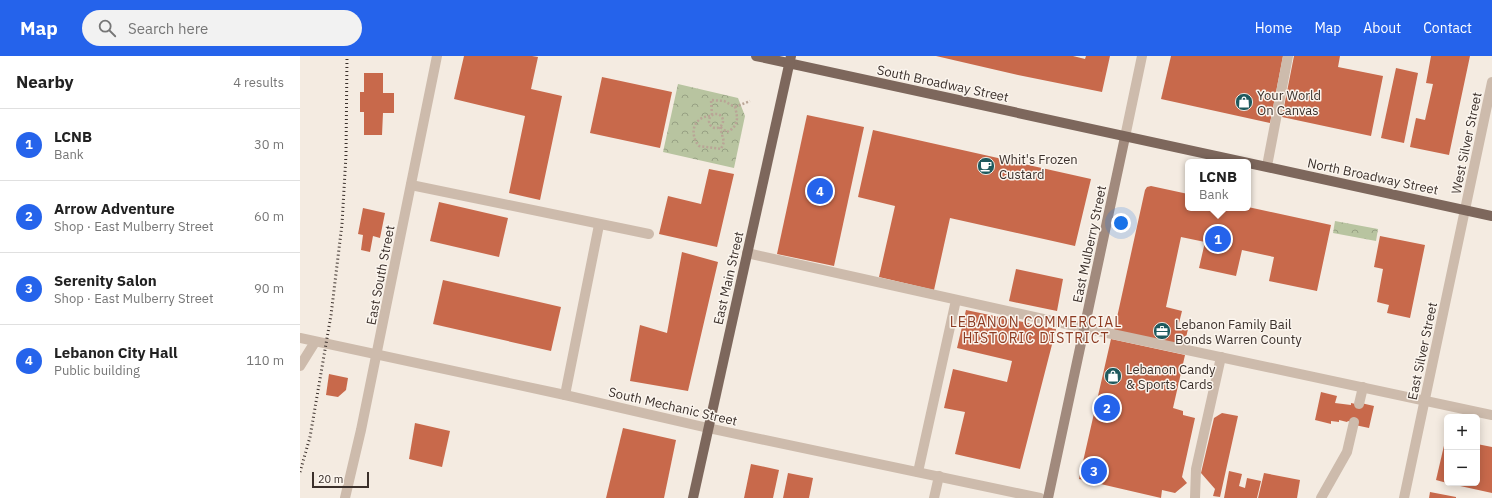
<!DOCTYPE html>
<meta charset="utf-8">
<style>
body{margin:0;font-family:"IBM Plex Sans",sans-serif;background:#f2f2f2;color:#222}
.controls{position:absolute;right:12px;bottom:12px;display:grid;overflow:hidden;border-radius:6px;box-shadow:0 2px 10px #0003}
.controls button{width:36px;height:36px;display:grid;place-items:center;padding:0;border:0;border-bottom:1px solid #e0e0e0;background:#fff;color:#222;font:20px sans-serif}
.scale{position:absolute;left:12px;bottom:10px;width:57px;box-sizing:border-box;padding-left:4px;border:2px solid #3b302b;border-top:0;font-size:11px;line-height:14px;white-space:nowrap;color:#3b302b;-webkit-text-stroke:3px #fbf5ee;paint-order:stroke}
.you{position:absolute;left:821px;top:167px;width:14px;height:14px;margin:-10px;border:3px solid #fff;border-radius:50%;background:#1a73e8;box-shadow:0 0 0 6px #1a73e833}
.badge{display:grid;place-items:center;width:26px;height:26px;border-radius:50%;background:#2563eb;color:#fff;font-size:13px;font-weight:700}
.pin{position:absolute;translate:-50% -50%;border:2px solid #fff;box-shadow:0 1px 4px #0006}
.popup{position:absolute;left:885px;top:103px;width:66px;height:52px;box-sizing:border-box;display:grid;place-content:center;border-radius:6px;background:#fff;filter:drop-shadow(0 1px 3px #0005);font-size:13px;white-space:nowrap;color:#767676}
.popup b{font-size:15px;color:#222}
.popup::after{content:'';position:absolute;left:50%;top:100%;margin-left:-8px;border:8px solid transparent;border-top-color:#fff}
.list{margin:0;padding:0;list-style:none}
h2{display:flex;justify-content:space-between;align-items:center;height:52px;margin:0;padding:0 16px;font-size:17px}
h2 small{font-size:13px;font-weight:400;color:#767676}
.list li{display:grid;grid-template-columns:26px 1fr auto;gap:12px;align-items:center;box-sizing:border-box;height:72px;padding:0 16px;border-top:1px solid #e0e0e0}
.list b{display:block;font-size:15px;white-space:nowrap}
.list p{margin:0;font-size:13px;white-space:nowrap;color:#767676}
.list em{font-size:13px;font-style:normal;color:#767676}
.icon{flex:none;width:22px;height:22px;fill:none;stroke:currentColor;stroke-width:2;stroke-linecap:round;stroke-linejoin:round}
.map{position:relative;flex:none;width:1192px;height:442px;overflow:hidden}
header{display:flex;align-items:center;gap:24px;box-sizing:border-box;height:56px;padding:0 20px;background:#2563eb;color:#fff}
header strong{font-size:19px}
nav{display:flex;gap:22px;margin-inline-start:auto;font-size:14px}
.search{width:280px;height:36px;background:#f2f2f2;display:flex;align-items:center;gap:10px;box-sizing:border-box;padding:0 14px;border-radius:22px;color:#767676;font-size:15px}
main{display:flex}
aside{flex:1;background:#fff}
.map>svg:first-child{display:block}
</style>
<header>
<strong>Map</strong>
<div class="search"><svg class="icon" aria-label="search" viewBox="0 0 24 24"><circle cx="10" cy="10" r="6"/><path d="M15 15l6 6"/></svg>Search here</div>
<nav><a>Home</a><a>Map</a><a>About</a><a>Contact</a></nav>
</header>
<main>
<aside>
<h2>Nearby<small>4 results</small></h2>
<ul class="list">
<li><span class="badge">1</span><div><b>LCNB</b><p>Bank</p></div><em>30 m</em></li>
<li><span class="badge">2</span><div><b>Arrow Adventure</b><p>Shop · East Mulberry Street</p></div><em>60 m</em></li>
<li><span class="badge">3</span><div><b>Serenity Salon</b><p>Shop · East Mulberry Street</p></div><em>90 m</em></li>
<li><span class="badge">4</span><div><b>Lebanon City Hall</b><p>Public building</p></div><em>110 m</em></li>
</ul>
</aside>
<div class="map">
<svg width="1192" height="442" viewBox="0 0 1192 442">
<defs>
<pattern id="forest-crowns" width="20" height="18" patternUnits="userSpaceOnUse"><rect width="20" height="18" fill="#b8c4a0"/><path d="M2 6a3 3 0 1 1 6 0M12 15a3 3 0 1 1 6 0" fill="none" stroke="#97a083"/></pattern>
</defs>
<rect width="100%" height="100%" fill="#f4ebe1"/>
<g fill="url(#forest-crowns)">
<polygon points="378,28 438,42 445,60 434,112 363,96"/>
<polygon points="1035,165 1078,173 1076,185 1033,177"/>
</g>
<g fill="#c8694b">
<polygon points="164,0 232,0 238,1 231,33 262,40 240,144 209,137 225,60 154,43"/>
<polygon points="636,0 773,0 785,3 786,0 810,0 802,36 718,19"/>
<polygon points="871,0 983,0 970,67 861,43"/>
<polygon points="994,0 1040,0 1038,11 1083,20 1071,80 982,61"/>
<polygon points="1131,0 1170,0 1149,99 1110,91 1116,62 1125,64 1133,28 1126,27"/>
<polygon points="1096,12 1118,17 1104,87 1081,82"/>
<polygon points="64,17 83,17 83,37 94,37 94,57 83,57 82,79 64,79 64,56 60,56 60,36 64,36"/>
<polygon points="302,21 372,36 360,92 290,77"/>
<polygon points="507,59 564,71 534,210 477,198"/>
<polygon points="573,74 791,123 775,190 650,162 634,234 579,221 595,150 558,141"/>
<polygon points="409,113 434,118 417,191 359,178 368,140 401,148"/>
<polygon points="851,130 888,138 888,152 948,151 1031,169 1017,235 969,225 974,201 942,194 936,220 899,212 905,186 881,181 866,251 882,255 878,271 888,273 884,290 814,275 845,134 847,131"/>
<polygon points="139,146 208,162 199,201 130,185"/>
<polygon points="63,152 85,157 80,182 73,180 70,196 61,194 63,179 58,178"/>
<polygon points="1080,180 1125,189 1110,262 1087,257 1089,249 1077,246 1083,213 1074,211"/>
<polygon points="382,196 418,206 388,335 330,325 340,269 367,277"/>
<polygon points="716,213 763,223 757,255 709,245"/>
<polygon points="143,224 261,251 251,295 133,268"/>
<polygon points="666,254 756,273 720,413 655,398 665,356 644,352 653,313 707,326 712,305 657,292"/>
<polygon points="811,283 885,299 873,352 883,355 883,359 895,362 882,421 887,427 875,437 862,434 861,442 779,423"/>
<polygon points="29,318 48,322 46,334 38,341 26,339"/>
<polygon points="1021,336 1037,340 1035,347 1051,349 1051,347 1060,349 1061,347 1074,350 1069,372 1055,369 1056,367 1048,365 1047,366 1039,364 1039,366 1031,365 1031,368 1015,364"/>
<polygon points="922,357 938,360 920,441 913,440 915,433 901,417 914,362"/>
<polygon points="115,367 150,375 142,411 109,403"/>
<polygon points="323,372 376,384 364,442 306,442"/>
<polygon points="1146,381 1147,382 1147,427 1136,424"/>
<polygon points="1177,388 1192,391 1192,437 1151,428 1177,427"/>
<polygon points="451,408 479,414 473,442 444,442"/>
<polygon points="929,415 942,418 939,430 945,432 947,422 961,425 957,442 924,442"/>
<polygon points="488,417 513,422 509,442 483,442"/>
<polygon points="964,417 1000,424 997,442 958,442"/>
<polygon points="1130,436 1156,441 1156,442 1129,442"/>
</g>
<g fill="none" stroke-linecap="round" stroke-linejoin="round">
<g stroke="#b9a596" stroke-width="2.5" stroke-dasharray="2 2" stroke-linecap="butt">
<polyline points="435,51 450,45"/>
<circle cx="416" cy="65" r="7"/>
<path d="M 412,59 L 411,44 L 424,45 L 435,51 C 438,62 439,70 427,76 L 420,71"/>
<path d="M 410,60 C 393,61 389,78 399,90 L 421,93 L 424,86 L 420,71"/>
</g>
<g stroke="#cdbbac" stroke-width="10">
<polyline points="967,110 988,0"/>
<polyline points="111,129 349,178"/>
<polyline points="447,197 784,272 1192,359"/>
<polyline points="0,310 15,286"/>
<polyline points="265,339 299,169"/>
<polyline points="1059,348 1063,331"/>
<polyline points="618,416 656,244"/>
<polyline points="634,442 639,420"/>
<polyline points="895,442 896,413 921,301"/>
<polyline points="1021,442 1047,396 1054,366"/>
</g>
<g stroke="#cdbbac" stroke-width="10">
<polyline points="825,81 842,0"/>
<polyline points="0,282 265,339 408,372 740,442"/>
<polyline points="45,442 61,374 137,0"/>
<polyline points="1104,442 1192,26"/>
</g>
<polyline stroke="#a18a7d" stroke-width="10" points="748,442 825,81"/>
<g stroke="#7d675c" stroke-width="10">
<polyline points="456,0 1192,160"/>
<polyline points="393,442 491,0"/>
</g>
<polyline stroke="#3b302b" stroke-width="3" stroke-dasharray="1 3" stroke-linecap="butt" points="0,416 10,381 31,259 42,168 46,99 47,0"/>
</g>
<defs>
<symbol id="shop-disc" viewBox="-11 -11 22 22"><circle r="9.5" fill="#1f5a5e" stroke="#fbf5ee"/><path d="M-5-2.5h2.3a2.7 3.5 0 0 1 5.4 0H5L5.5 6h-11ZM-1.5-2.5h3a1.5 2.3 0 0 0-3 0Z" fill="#fff"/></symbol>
<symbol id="cafe-disc" viewBox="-11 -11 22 22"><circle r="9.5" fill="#1f5a5e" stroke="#fbf5ee"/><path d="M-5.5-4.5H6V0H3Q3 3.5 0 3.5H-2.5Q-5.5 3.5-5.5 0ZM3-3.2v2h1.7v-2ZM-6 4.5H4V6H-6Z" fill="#fff"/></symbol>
<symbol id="office-disc" viewBox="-11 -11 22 22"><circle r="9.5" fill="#1f5a5e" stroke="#fbf5ee"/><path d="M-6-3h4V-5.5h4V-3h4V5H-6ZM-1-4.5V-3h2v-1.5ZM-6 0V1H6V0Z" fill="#fff"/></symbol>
</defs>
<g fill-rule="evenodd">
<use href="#shop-disc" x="934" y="36" width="20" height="20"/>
<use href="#cafe-disc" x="676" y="100" width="20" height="20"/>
<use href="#office-disc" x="852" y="265" width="20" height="20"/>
<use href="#shop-disc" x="803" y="310" width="20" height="20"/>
</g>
<g text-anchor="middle" stroke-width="3" stroke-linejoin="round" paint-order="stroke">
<g font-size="13" fill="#3b302b" stroke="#fbf5ee">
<text transform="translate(643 27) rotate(12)" y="5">South Broadway Street</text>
<text transform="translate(1166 87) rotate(-78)" y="5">West Silver Street</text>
<text transform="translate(1073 120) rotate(12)" y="5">North Broadway Street</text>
<text transform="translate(789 188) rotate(-78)" y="5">East Mulberry Street</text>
<text transform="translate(80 219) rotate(-79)" y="5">East South Street</text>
<text transform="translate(428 222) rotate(-77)" y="5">East Main Street</text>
<text transform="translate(1122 295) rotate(-78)" y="5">East Silver Street</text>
<text transform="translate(373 350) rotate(13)" y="5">South Mechanic Street</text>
</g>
<g font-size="13" fill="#3b302b" stroke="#fbf5ee" text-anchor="start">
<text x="957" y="44">Your World<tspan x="957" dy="15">On Canvas</tspan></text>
<text x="699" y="108">Whit's Frozen<tspan x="699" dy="15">Custard</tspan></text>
<text x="875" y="273">Lebanon Family Bail<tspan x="875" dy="15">Bonds Warren County</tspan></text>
<text x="826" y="318">Lebanon Candy<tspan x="826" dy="15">&amp; Sports Cards</tspan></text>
</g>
<g font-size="14" letter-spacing="1" fill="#8c3b22" stroke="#fbf5ee">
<text x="736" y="271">LEBANON COMMERCIAL<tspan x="736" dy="16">HISTORIC DISTRICT</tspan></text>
</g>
</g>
</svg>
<div class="controls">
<button>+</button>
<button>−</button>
</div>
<div class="scale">20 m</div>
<div class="you"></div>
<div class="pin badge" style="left:918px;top:183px">1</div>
<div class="popup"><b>LCNB</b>Bank</div>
<div class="pin badge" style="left:807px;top:352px">2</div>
<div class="pin badge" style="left:794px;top:415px">3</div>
<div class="pin badge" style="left:520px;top:135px">4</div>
</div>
</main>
